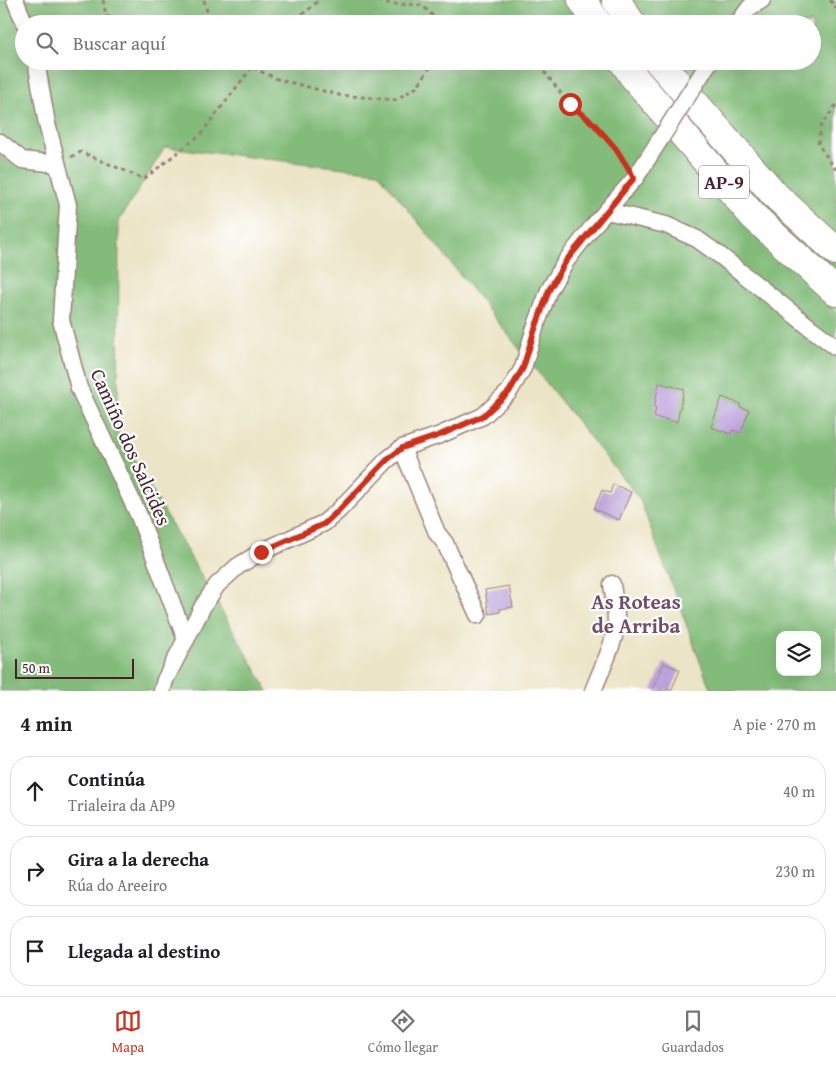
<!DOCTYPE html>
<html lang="es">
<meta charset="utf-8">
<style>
body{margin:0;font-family:"Gentium Book Plus",serif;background:#f6f6f6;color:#202124}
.controls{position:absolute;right:15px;bottom:15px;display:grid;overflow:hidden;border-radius:10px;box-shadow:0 5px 20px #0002}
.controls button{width:45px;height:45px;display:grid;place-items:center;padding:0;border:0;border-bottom:1px solid #e0e0e0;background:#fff;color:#202124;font:25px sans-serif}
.scale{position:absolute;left:15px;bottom:12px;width:119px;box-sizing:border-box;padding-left:5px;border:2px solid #4a1f2b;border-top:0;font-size:14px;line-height:18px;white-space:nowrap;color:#4a1f2b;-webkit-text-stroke:4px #fff;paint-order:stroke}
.stop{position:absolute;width:15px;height:15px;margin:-11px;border:4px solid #c8321e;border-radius:50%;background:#fff}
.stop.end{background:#c8321e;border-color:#fff;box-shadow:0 1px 5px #0008}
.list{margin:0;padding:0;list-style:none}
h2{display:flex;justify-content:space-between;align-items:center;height:65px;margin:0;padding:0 20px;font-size:21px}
h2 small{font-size:16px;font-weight:400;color:#757577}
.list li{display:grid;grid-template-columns:32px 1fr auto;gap:15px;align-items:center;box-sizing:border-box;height:70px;margin:0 10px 10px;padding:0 10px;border:1px solid #e0e0e0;border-radius:20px}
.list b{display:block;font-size:19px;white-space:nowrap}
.list p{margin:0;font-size:16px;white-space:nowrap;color:#757577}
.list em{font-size:16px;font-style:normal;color:#757577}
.icon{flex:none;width:28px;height:28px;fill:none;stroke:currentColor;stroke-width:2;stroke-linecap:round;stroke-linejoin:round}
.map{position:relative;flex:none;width:836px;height:691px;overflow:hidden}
.search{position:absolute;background:#fff;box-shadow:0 5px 20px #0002;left:15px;right:15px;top:15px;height:55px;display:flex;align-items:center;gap:12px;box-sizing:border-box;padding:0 18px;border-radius:28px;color:#757577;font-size:19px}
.sheet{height:305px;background:#fff}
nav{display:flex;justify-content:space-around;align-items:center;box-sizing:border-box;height:70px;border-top:1px solid #e0e0e0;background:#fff;font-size:14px;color:#757577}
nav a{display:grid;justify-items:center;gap:2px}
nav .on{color:#c8321e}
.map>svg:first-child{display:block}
</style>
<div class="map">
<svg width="836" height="691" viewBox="0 0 836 691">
<rect width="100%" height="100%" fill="#fff"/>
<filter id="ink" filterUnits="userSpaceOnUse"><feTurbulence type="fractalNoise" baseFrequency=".02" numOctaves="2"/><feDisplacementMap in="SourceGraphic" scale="10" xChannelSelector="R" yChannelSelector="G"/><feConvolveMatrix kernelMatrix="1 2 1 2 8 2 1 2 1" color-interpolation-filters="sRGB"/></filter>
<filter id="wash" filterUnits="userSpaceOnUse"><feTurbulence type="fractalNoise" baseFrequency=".0096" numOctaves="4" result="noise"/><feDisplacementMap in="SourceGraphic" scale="20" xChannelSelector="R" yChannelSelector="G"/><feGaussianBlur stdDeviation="1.12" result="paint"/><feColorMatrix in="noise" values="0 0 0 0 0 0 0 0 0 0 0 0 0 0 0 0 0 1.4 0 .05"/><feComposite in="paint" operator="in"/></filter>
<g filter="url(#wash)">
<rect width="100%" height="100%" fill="#ece4c6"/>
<path fill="#83bc7a" stroke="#666e52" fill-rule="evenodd" d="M 0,0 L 836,0 L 836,691 L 711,691 L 640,500 L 378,172 L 165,147 L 119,221 L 118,432 L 268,691 L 0,691 ZM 24,24 L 812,24 L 812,61 L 24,61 ZM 780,635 L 817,635 L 817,672 L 780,672 Z"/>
<g id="blocks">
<g fill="#bca2da">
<polygon points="659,383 684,389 677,422 654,417 656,408 654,407"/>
<polygon points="722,397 740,404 740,407 749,410 741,433 732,430 731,434 711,427"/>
<polygon points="613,484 631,492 619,520 594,509 602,490 610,493"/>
<polygon points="509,586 513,607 500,609 500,612 489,614 485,590"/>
<polygon points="664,663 680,670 671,691 667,689 666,691 653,691 652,690"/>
</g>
</g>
</g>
<g filter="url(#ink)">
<use href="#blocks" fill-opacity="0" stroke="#9b8278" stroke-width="1"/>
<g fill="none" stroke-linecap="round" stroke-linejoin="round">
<defs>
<g id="street">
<polyline points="15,0 25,24"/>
<polyline points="737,24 750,7 762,0"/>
<polyline points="36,61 47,124 68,205 61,320 79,388 139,516 186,640"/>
<polyline points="0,142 22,160 57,164"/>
<polyline points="607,211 666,225 697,239 722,257 812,329 836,347"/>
<polyline points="402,448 437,533 445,543 478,615"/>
<polyline points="162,691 165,680 203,606 217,585 238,566 261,552 324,523 338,511 387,460 402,448 440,435 483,416 509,392 523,368 534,331 549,290 566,261 594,225 636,177"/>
<path d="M 593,691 C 600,672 611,652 615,632 C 618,616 614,600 612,584"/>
</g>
<g id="highway">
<polyline points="582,0 598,24"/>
<polyline points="616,0 632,24"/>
<polyline points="623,61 633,76 753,216 836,292"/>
<polyline points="658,61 775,195 836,251"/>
</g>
</defs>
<use href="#street" stroke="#9b8278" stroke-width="19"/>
<use href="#highway" stroke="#9b8278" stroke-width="30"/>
<g stroke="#9b8278" stroke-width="3" stroke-dasharray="4 4" stroke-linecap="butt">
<polyline points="103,0 106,15 117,24"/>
<polyline points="204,0 207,11 215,24"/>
<polyline points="370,0 391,4 422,5 439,22 443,24"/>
<polyline points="830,0 836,9"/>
<polyline points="182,24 195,21 200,24"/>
<polyline points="280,24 306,12 319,0"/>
<polyline points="474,24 475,23 477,24"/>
<polyline points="239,61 277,79 339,95 395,100 417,87 434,61"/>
<polyline points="532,61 546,74 570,105 595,124 616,149 626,165"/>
<polyline points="836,105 821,126 818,144 836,170"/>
<polyline points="71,157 81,152 144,179 201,134 252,67"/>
</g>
<use href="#street" stroke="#fff" stroke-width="16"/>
<use href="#highway" stroke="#fff" stroke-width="28"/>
<defs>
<polyline id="street-bridge" points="636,177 710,61"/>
</defs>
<use href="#street-bridge" stroke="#9b8278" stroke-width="19" stroke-linecap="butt"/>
<use href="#street-bridge" stroke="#fff" stroke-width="16"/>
</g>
</g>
<g fill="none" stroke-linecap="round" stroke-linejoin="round" filter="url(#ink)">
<polyline stroke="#c8321e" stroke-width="6" points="261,552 324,524 338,511 387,460 402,448 440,435 483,416 509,392 523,368 534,332 549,290 566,261 634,178 616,149 594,124 570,104"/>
</g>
<g text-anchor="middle" stroke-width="4.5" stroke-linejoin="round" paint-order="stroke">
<rect fill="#fff" stroke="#80626b" stroke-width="1" x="699" y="165.5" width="50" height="33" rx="4"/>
<g font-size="19" font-weight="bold" fill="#4a1f2b">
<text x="724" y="189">AP-9</text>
</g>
<g font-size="20" fill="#4a1f2b" stroke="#fff">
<text transform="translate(131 447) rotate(66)" y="7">Camiño dos Salcides</text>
</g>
<g font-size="21" font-weight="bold" fill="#724d68" stroke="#fff">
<text x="636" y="609">As Roteas<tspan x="636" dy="24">de Arriba</tspan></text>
</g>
</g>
</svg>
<div class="controls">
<button><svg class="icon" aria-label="layers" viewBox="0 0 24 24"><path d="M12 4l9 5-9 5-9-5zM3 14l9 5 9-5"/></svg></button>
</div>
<div class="scale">50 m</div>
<div class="stop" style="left:570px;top:104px"></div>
<div class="stop end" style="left:261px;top:552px"></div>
<div class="search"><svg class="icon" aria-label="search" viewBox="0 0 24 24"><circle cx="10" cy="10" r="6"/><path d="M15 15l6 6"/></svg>Buscar aquí</div>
</div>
<section class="sheet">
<h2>4 min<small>A pie · 270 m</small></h2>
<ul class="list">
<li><svg class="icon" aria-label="ahead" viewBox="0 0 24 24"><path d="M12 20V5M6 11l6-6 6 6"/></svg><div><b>Continúa</b><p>Trialeira da AP9</p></div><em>40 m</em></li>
<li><svg class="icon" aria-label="right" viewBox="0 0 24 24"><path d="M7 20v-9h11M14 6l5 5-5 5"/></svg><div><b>Gira a la derecha</b><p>Rúa do Areeiro</p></div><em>230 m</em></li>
<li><svg class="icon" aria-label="arrive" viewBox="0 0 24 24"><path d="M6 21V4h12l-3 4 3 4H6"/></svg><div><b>Llegada al destino</b></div></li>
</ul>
</section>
<nav>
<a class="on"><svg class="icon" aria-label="map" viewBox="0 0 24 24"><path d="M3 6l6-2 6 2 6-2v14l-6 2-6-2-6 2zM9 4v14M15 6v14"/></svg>Mapa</a>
<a><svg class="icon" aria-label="directions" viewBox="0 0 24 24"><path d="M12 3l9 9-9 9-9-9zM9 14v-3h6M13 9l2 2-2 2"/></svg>Cómo llegar</a>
<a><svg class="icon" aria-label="saved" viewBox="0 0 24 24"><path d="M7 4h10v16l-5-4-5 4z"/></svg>Guardados</a>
</nav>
